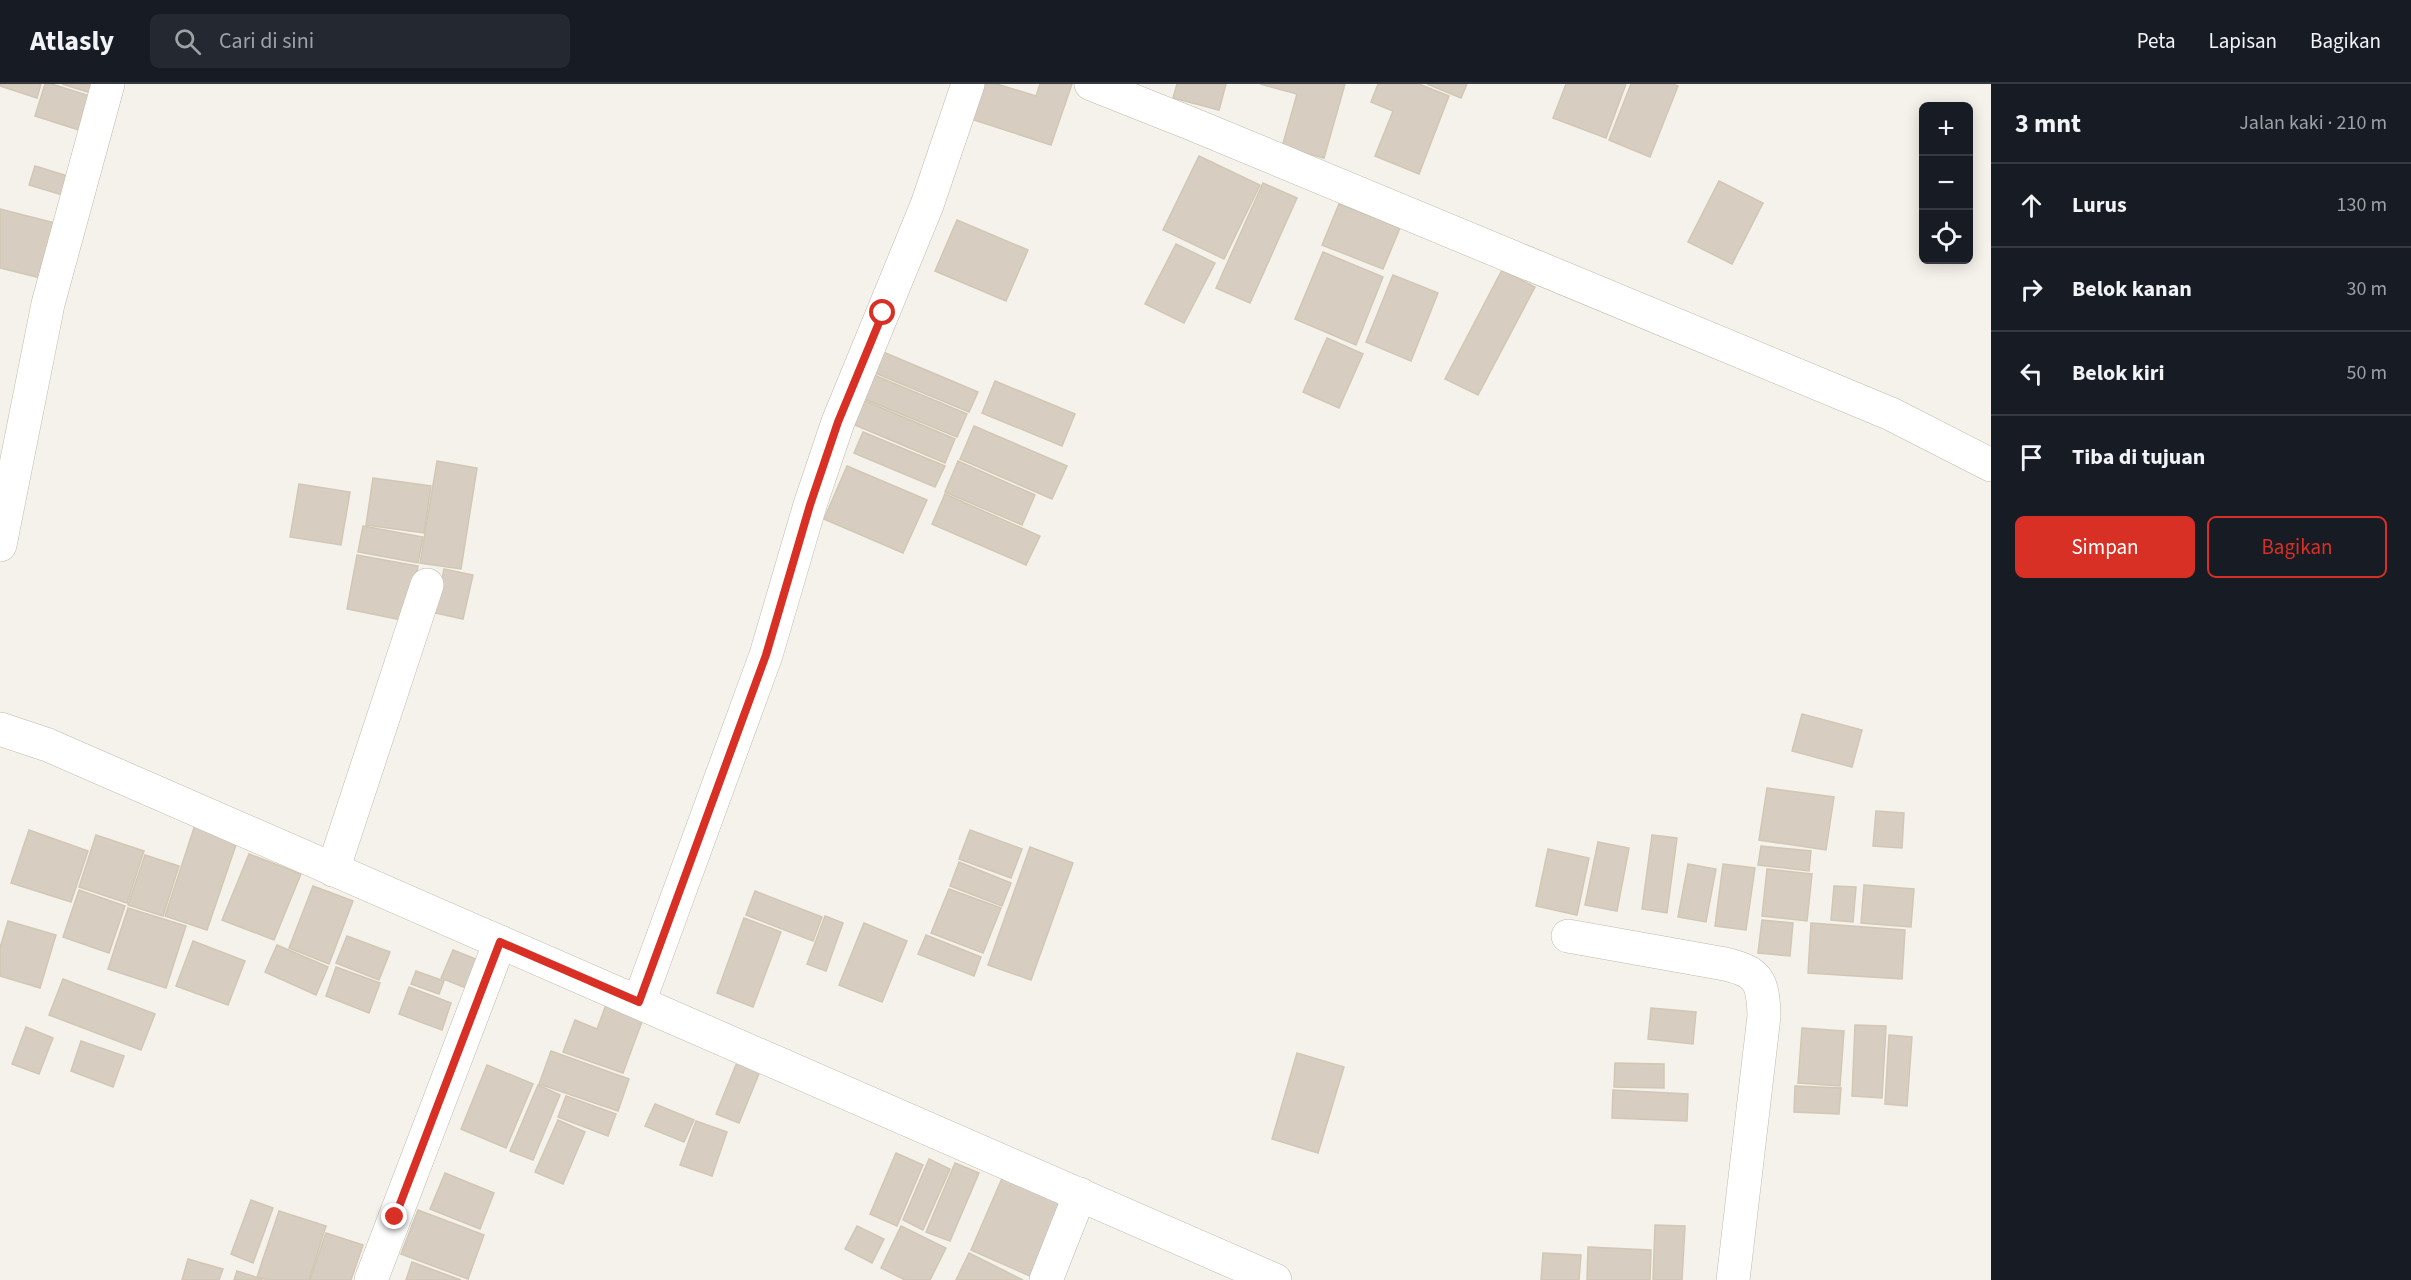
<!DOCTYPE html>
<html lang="id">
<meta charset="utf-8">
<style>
body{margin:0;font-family:"Source Sans 3",sans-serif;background:#242831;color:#f1f3f6}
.controls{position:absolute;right:18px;top:18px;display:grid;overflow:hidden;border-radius:9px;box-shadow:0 3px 15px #0003}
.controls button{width:54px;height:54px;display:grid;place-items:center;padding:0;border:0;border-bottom:2px solid #363941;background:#171b24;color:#f1f3f6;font:30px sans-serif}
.stop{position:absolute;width:18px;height:18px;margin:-14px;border:4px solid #d93025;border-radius:50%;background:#fff}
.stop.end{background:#d93025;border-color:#fff;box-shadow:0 2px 6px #0008}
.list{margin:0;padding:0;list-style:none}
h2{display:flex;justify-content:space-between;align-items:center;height:78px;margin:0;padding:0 24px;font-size:26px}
h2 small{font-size:20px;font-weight:400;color:#9ea1a6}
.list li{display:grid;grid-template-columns:39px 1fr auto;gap:18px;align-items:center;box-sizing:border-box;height:84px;padding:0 24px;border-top:2px solid #363941}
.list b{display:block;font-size:22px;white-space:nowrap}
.list em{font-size:20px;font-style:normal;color:#9ea1a6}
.actions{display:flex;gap:12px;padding:18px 24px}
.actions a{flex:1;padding:14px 0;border:2px solid #d93025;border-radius:9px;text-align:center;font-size:21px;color:#d93025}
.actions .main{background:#d93025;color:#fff}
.icon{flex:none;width:33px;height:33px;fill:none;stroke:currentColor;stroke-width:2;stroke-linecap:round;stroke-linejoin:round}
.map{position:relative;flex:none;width:1991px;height:1196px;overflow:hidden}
header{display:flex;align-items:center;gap:36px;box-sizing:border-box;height:84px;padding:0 30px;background:#171b24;border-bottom:2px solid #363941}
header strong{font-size:28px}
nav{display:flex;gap:33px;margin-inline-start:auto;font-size:21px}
.search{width:420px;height:54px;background:#242831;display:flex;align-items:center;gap:15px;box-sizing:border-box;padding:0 21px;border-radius:9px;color:#9ea1a6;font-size:22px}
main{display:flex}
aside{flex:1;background:#171b24}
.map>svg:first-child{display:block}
</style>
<header>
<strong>Atlasly</strong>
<div class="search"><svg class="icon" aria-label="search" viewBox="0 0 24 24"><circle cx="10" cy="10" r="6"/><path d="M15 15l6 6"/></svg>Cari di sini</div>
<nav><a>Peta</a><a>Lapisan</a><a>Bagikan</a></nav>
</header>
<main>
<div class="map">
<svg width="1991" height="1196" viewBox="0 0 1991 1196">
<rect width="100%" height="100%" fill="#f5f2eb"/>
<g fill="#d7cec1" stroke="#d1c7b4" stroke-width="1.5">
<polygon points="0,0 41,0 37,14 0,2"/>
<polygon points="45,0 52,0 93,13 82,47 35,32"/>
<polygon points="62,0 97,0 94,10"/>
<polygon points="983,0 997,0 1036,12 1040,0 1072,0 1051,61 971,35"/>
<polygon points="1177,0 1226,0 1219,26 1173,14"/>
<polygon points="1260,0 1345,0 1324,74 1282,63 1297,10"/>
<polygon points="1378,0 1419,0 1449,12 1419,90 1375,72 1393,27 1371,18"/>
<polygon points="1427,0 1467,0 1461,14"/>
<polygon points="1566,0 1626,0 1606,54 1553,34"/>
<polygon points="1631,0 1673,0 1678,2 1650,73 1609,56"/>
<polygon points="1199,72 1260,101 1224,175 1163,146"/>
<polygon points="35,82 71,93 66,112 29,101"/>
<polygon points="1719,97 1763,119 1732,180 1688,158"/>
<polygon points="1263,99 1297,114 1250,219 1216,204"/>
<polygon points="1339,120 1400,144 1383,185 1322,161"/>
<polygon points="0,125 55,139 41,194 0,184"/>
<polygon points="957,136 1028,166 1006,217 935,187"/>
<polygon points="1176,160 1215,179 1184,239 1145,220"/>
<polygon points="1323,168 1383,193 1356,261 1295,235"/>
<polygon points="1502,186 1535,203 1478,311 1445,295"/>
<polygon points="1393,191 1438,209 1411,277 1366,258"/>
<polygon points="1327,254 1363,270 1339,324 1303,308"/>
<polygon points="876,265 978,308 969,328 868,286"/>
<polygon points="867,288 967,330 957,353 857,312"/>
<polygon points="995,297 1075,330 1062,362 982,329"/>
<polygon points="858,314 955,355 945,379 848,338"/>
<polygon points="974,342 1067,382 1052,415 960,375"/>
<polygon points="863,348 945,382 935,403 854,369"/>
<polygon points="437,377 477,384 461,485 420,479"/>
<polygon points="958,377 1035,411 1022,441 945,408"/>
<polygon points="847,382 927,416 903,469 824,435"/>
<polygon points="373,394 431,402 424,449 366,441"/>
<polygon points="299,400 350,408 341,461 290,453"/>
<polygon points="945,410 1040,452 1026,481 932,440"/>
<polygon points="363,442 423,453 418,479 358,468"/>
<polygon points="357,471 418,482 407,537 347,525"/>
<polygon points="444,485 473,491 463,535 435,529"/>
<polygon points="1802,630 1862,646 1852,683 1792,667"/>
<polygon points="1767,704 1834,713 1826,766 1759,756"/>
<polygon points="1876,727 1904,729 1902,764 1873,762"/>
<polygon points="195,741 238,755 207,846 165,832"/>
<polygon points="29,746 88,767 71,818 11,799"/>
<polygon points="970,746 1022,765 1011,794 959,775"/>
<polygon points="96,751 144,767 127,819 79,803"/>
<polygon points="1652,751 1677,754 1667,829 1642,825"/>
<polygon points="1598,758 1629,764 1617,827 1585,821"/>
<polygon points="1761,762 1811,767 1809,787 1758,781"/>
<polygon points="1030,763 1073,779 1031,896 988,881"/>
<polygon points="1548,765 1589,774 1577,831 1536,822"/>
<polygon points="249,770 301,790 274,856 222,836"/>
<polygon points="145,771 179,782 163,832 128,821"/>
<polygon points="959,778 1011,799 1002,822 950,802"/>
<polygon points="1688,780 1716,785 1706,838 1678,833"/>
<polygon points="1723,780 1755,784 1746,846 1715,842"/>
<polygon points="1767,785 1812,790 1807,837 1762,832"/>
<polygon points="1864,801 1914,805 1911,843 1861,839"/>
<polygon points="313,802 353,817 329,880 289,864"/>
<polygon points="1834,802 1856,803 1853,838 1831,836"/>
<polygon points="949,805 1001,824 983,869 931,849"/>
<polygon points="79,806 125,822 109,869 63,853"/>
<polygon points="755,807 822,833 813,857 746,831"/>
<polygon points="128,824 186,842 166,904 108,885"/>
<polygon points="825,832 843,839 826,887 807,880"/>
<polygon points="744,834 781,848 753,923 717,909"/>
<polygon points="1762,836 1793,839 1790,872 1758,869"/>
<polygon points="8,837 56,851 40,904 0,892 0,864"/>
<polygon points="864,839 907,857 882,918 839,901"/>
<polygon points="1811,839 1905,846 1902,895 1808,889"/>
<polygon points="926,851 981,873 974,892 918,870"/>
<polygon points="347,852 390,868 379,896 336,879"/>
<polygon points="193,857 245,877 228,921 176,902"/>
<polygon points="277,861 328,883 316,911 265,888"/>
<polygon points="453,866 478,876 466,904 441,894"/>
<polygon points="336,883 380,899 369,929 326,912"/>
<polygon points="416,887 444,897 439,910 411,900"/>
<polygon points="63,895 155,930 141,966 49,931"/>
<polygon points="409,903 451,919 442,946 399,930"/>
<polygon points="610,910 647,924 623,989 563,968 575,936 597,945"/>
<polygon points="1651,924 1696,928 1693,960 1648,955"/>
<polygon points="1855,941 1886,942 1882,1014 1852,1012"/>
<polygon points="26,943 53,954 39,990 12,980"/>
<polygon points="1802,944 1844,947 1840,1002 1798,999"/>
<polygon points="1889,951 1912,953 1907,1022 1885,1020"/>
<polygon points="81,957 124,972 113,1003 71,987"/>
<polygon points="551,967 629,995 618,1027 539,1000"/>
<polygon points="1297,969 1344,983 1318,1069 1272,1055"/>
<polygon points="740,971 763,980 739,1039 716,1030"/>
<polygon points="1615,979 1664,980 1664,1004 1614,1003"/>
<polygon points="487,981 533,1000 506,1064 461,1045"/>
<polygon points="538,1001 560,1011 533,1076 510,1067"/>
<polygon points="1795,1002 1841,1004 1839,1030 1794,1028"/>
<polygon points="1613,1006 1688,1010 1687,1037 1612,1034"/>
<polygon points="566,1012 616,1030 608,1052 558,1033"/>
<polygon points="655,1020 694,1036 684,1058 645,1042"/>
<polygon points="558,1036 585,1048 563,1100 535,1088"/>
<polygon points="696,1037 727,1048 712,1092 680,1081"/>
<polygon points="896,1069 923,1081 897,1142 870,1130"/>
<polygon points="929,1075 950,1085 923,1146 903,1136"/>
<polygon points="955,1079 979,1089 950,1157 926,1148"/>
<polygon points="445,1089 494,1109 480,1145 430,1125"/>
<polygon points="1003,1092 1063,1117 1030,1192 971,1166"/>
<polygon points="251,1116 273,1124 253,1179 231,1170"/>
<polygon points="418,1126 484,1151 468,1195 401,1170"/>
<polygon points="279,1127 326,1142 309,1196 268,1196 257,1193"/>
<polygon points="1655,1141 1685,1142 1682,1196 1653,1196"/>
<polygon points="857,1142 884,1155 872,1179 845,1165"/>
<polygon points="901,1142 946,1164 930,1196 905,1196 881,1184"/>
<polygon points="326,1149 363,1161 351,1196 310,1196"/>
<polygon points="1588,1163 1651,1166 1650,1196 1587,1196"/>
<polygon points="969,1169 1023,1196 956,1196"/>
<polygon points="1543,1169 1581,1171 1579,1196 1541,1196"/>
<polygon points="188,1175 223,1185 219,1196 182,1196"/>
<polygon points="412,1178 461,1196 406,1196"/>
<polygon points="237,1187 262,1195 262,1196 234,1196"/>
</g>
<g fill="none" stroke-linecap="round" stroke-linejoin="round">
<defs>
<g id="minor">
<polyline points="1091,0 1192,40 1891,330 1991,381"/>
<polyline points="0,461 48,220 108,0"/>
<polyline points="0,645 48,661 1275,1196"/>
<polyline points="333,786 427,501"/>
<path d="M 1568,852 L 1725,880 C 1759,888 1763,897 1764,932 L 1733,1196"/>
<polyline points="639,918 766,571 810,421 838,338 927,121 968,0"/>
<polyline points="371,1196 500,858"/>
<polyline points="1046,1196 1080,1110"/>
</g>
</defs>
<use href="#minor" stroke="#c1baad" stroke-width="34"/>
<use href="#minor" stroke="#fff" stroke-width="33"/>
</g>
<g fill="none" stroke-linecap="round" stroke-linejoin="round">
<polyline stroke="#d93025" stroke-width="8" points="395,1133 500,858 639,918 766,571 810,421 838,338 883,229"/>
</g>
</svg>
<div class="controls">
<button>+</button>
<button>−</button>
<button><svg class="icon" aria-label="locate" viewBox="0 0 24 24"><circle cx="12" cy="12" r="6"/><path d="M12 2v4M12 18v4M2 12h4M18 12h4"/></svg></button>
</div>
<div class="stop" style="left:883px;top:229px"></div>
<div class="stop end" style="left:395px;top:1133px"></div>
</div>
<aside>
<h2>3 mnt<small>Jalan kaki · 210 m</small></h2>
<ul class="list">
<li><svg class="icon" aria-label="ahead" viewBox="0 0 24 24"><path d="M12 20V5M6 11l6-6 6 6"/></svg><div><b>Lurus</b></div><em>130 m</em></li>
<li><svg class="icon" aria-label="right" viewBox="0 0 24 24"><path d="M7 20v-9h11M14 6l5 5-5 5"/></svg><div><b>Belok kanan</b></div><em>30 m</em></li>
<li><svg class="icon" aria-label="left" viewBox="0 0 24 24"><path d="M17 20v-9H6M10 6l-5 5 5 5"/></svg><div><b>Belok kiri</b></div><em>50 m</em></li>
<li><svg class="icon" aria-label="arrive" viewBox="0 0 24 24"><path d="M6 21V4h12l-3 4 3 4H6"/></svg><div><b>Tiba di tujuan</b></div></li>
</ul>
<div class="actions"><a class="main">Simpan</a><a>Bagikan</a></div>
</aside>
</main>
